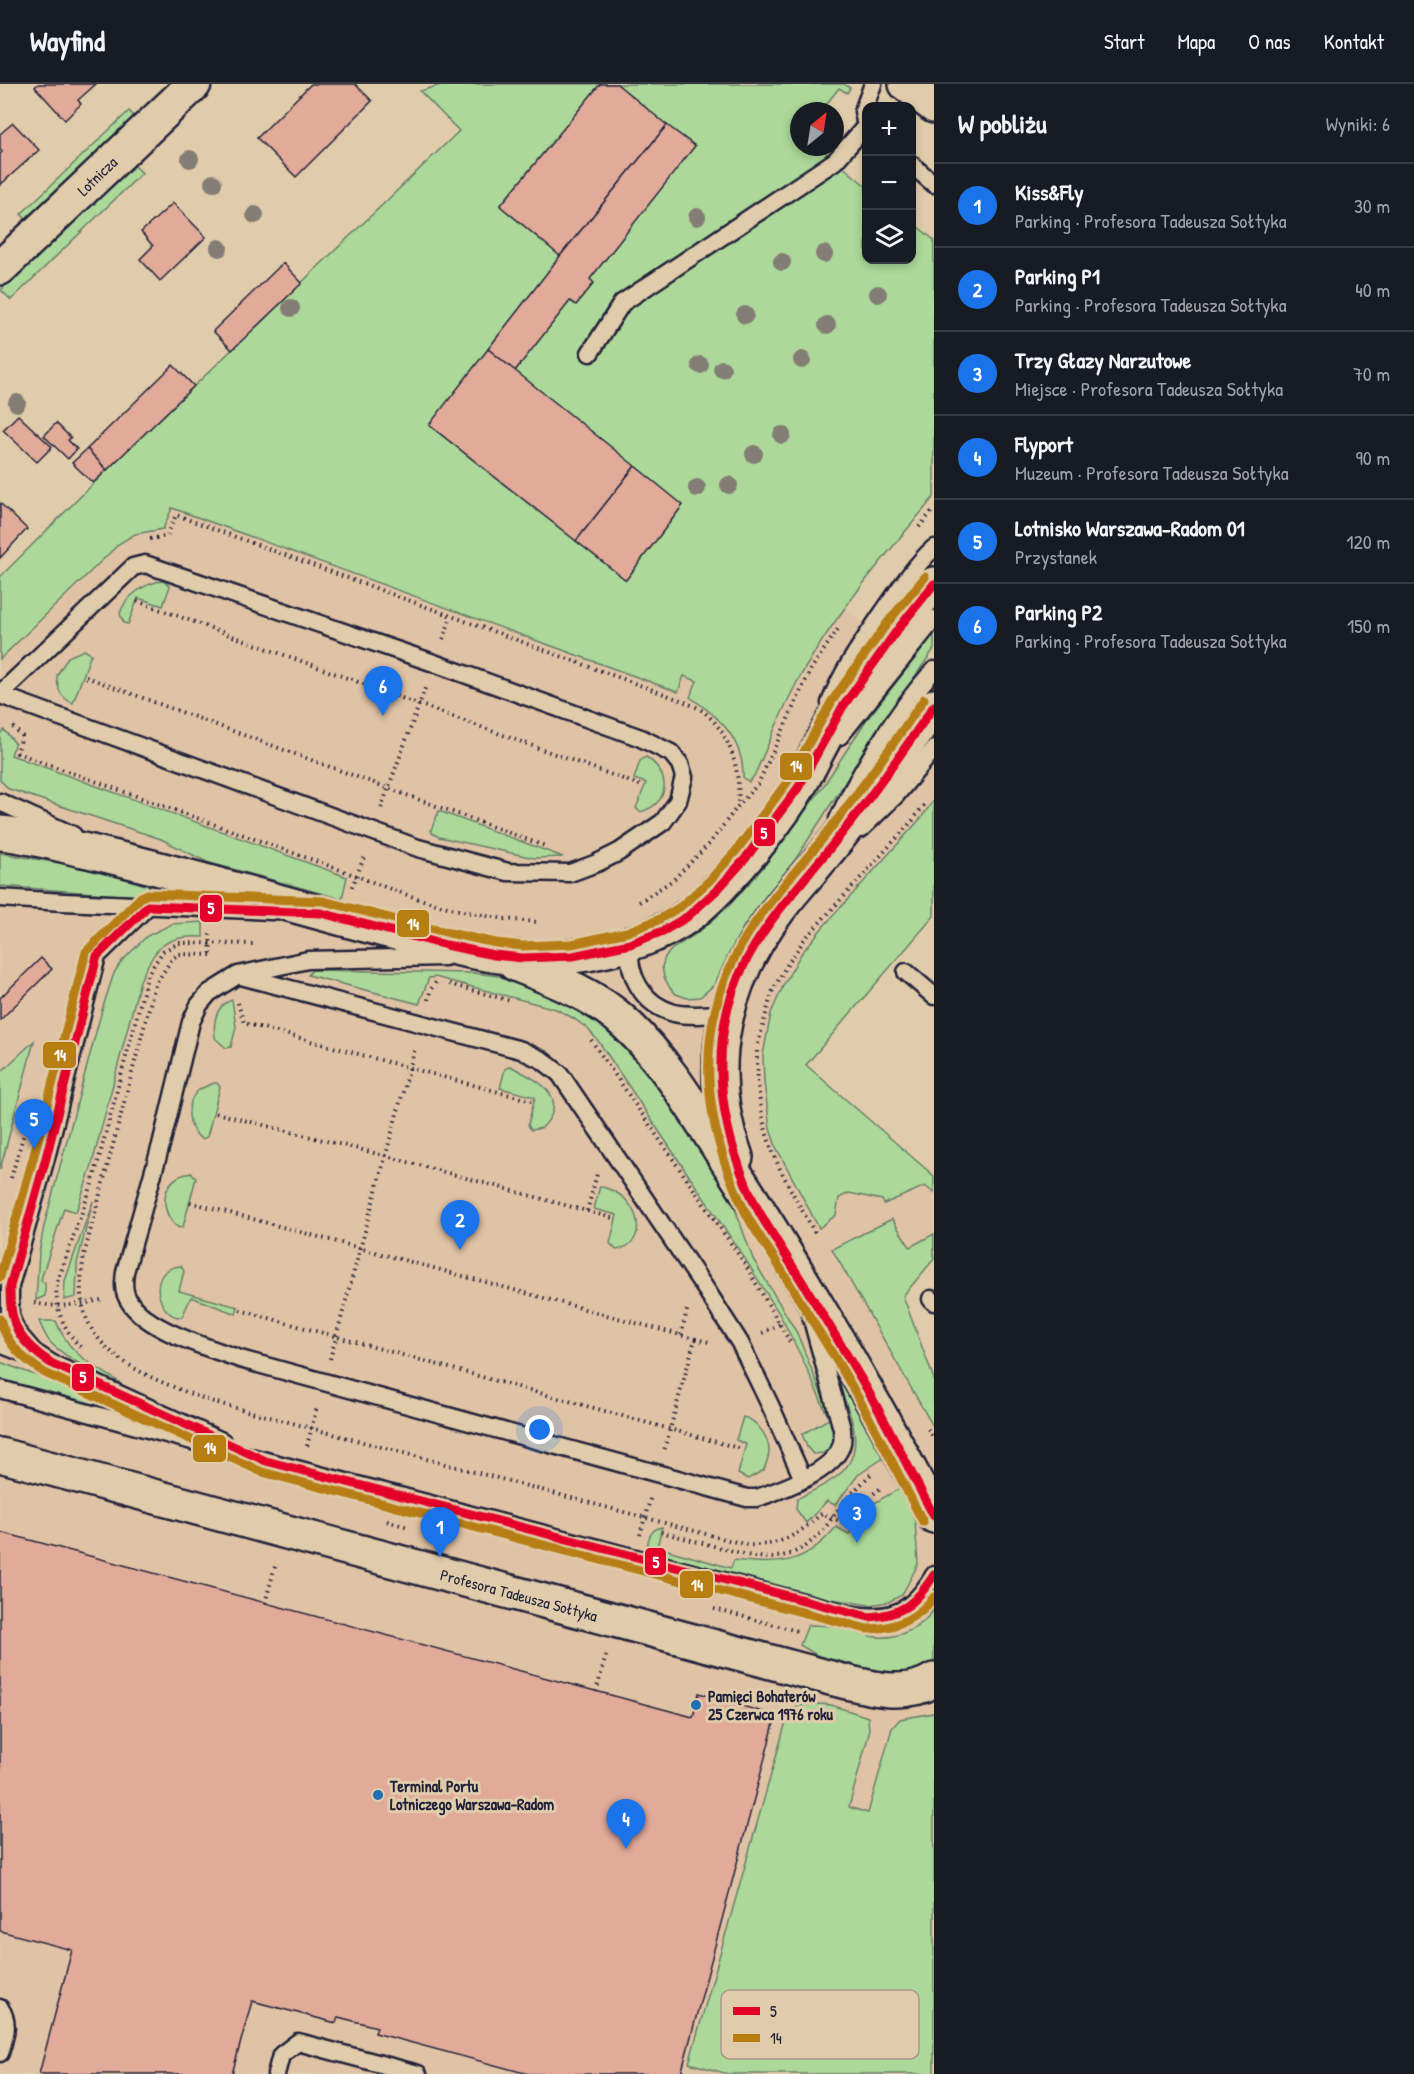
<!DOCTYPE html>
<html lang="pl">
<meta charset="utf-8">
<style>
body{margin:0;font-family:"Patrick Hand",sans-serif;background:#242831;color:#f1f3f6}
.controls{position:absolute;right:18px;top:18px;display:grid;overflow:hidden;border-radius:12px;box-shadow:0 3px 9px #0003}
.controls button{width:54px;height:54px;display:grid;place-items:center;padding:0;border:0;border-bottom:2px solid #363941;background:#171b24;color:#f1f3f6;font:30px sans-serif}
.compass{position:absolute;left:790px;top:18px;width:54px;height:54px;border-radius:50%;background:#171b24;box-shadow:0 3px 9px #0003;rotate:30deg}
.you{position:absolute;left:540px;top:1346px;width:21px;height:21px;margin:-15px;border:4px solid #fff;border-radius:50%;background:#1a73e8;box-shadow:0 0 0 9px #1a73e833}
.badge{display:grid;place-items:center;width:39px;height:39px;border-radius:50%;background:#1a73e8;color:#fff;font-size:20px;font-weight:700}
.pin{position:absolute;translate:-50% -50px;filter:drop-shadow(0 2px 3px #0008)}
.pin::after{content:'';position:absolute;top:32px;width:21px;height:18px;background:inherit;clip-path:polygon(0 0,100% 0,50% 100%)}
.list{margin:0;padding:0;list-style:none}
h2{display:flex;justify-content:space-between;align-items:center;height:78px;margin:0;padding:0 24px;font-size:26px}
h2 small{font-size:20px;font-weight:400;color:#9ea1a6}
.list li{display:grid;grid-template-columns:39px 1fr auto;gap:18px;align-items:center;box-sizing:border-box;height:84px;padding:0 24px;border-top:2px solid #363941}
.list b{display:block;font-size:22px;white-space:nowrap}
.list p{margin:0;font-size:20px;white-space:nowrap;color:#9ea1a6}
.list em{font-size:20px;font-style:normal;color:#9ea1a6}
.icon{flex:none;width:33px;height:33px;fill:none;stroke:currentColor;stroke-width:2;stroke-linecap:round;stroke-linejoin:round}
.map{position:relative;flex:none;width:934px;height:1990px;overflow:hidden}
header{display:flex;align-items:center;gap:36px;box-sizing:border-box;height:84px;padding:0 30px;background:#171b24;border-bottom:2px solid #363941}
header strong{font-size:28px}
nav{display:flex;gap:33px;margin-inline-start:auto;font-size:21px}
main{display:flex}
aside{flex:1;background:#171b24}
.map>svg:first-child{display:block}
</style>
<header>
<strong>Wayfind</strong>
<nav><a>Start</a><a>Mapa</a><a>O nas</a><a>Kontakt</a></nav>
</header>
<main>
<div class="map">
<svg width="934" height="1990" viewBox="0 0 934 1990">
<rect width="100%" height="100%" fill="#e0ccaa"/>
<filter id="ink" filterUnits="userSpaceOnUse"><feTurbulence type="fractalNoise" baseFrequency=".0167" numOctaves="2"/><feDisplacementMap in="SourceGraphic" scale="12" xChannelSelector="R" yChannelSelector="G"/><feConvolveMatrix kernelMatrix="1 2 1 2 8 2 1 2 1" color-interpolation-filters="sRGB"/></filter>
<g filter="url(#ink)">
<polygon fill="#e0c2a5" points="107,386 762,462 848,526 934,600 934,780 780,960 934,1092 934,1175 903,1212 934,1295 934,1990 0,1990 0,493"/>
<g fill="#acd999" stroke="#677e6a" stroke-width="1.5">
<path d="M 444,0 L 844,0 L 850,4 L 847,9 L 839,4 L 821,27 L 799,27 L 799,63 L 819,63 L 866,102 L 866,176 L 912,176 L 912,138 L 934,156 L 934,413 C 888,468 835,530 800,593 C 782,624 769,660 754,692 L 749,698 L 743,693 C 744,655 719,633 690,613 L 697,597 L 684,592 L 678,608 L 172,424 L 163,445 L 135,450 L 120,459 L 0,575 L 0,493 L 107,386 L 459,47 L 420,7 Z"/>
<polygon points="129,27 138,36 29,138 21,130"/>
<polygon points="132,79 142,89 11,216 1,206"/>
<path d="M 163,497 L 170,502 L 163,522 L 138,514 L 128,540 L 124,539 L 120,530 C 124,513 146,498 163,497 Z"/>
<polygon points="934,550 934,565 889,630 797,773 744,842 731,865 714,901 700,913 687,914 676,910 670,904 664,893 662,883 665,873 672,865 699,848 729,822 766,780 822,704 865,638"/>
<path d="M 84,566 L 91,570 L 73,619 C 60,614 57,604 57,591 L 68,573 Z"/>
<polygon points="4,646 15,659 11,671 347,793 342,815 207,778 161,755 9,705 0,696 0,650"/>
<path d="M 646,673 C 671,689 671,720 640,728 L 636,724 L 646,699 L 634,695 L 640,677 Z"/>
<polygon points="934,716 934,832 806,981 934,1092 934,1109 925,1102 884,1120 882,1116 849,1109 839,1114 836,1131 819,1144 776,1063 770,1044 764,998 763,971 771,929 784,900 801,870 823,843 921,734"/>
<polygon points="439,727 563,773 534,774 439,753 432,749 431,746"/>
<polygon points="0,769 94,785 167,808 163,814 160,814 0,802"/>
<path d="M 203,838 L 203,853 C 164,850 155,864 140,897 L 91,1084 L 76,1128 L 64,1124 L 42,1192 L 41,1197 L 45,1199 L 45,1212 L 36,1216 L 39,1169 L 44,1142 L 102,926 L 114,889 L 121,878 L 147,852 L 172,840 Z"/>
<polygon points="312,886 473,889 499,892 580,921 632,961 729,1108 753,1175 797,1249 833,1339 834,1355 830,1364 823,1369 813,1370 807,1363 802,1350 829,1335 803,1276 780,1231 747,1178 599,958 588,945 573,934 556,925 435,893 429,894 419,920 308,891"/>
<path d="M 232,916 L 236,943 L 231,963 L 226,964 L 215,954 C 213,938 215,922 232,916 Z"/>
<polygon points="34,957 0,1086 0,989"/>
<path d="M 510,982 C 535,995 573,1012 542,1044 L 531,1046 L 528,1041 L 535,1013 L 500,1004 L 505,985 Z"/>
<path d="M 214,999 L 217,999 L 220,1003 L 207,1053 L 202,1055 C 186,1046 184,1017 200,1005 C 204,1003 210,1001 214,999 Z"/>
<path d="M 192,1089 L 196,1094 L 183,1143 L 179,1144 C 162,1133 159,1105 178,1093 C 181,1091 188,1090 192,1089 Z"/>
<path d="M 600,1102 C 609,1105 618,1108 625,1115 C 642,1132 644,1161 616,1166 L 610,1159 L 617,1131 L 594,1125 Z"/>
<polygon points="93,1117 77,1179 76,1213 64,1216 65,1197"/>
<polygon points="892,1135 910,1163 934,1150 934,1175 903,1212 934,1295 934,1344 832,1165"/>
<path d="M 181,1182 L 184,1187 L 179,1207 L 238,1223 L 236,1230 L 191,1213 L 182,1233 C 158,1235 144,1184 181,1182 Z"/>
<path d="M 39,1237 L 56,1237 C 70,1272 89,1278 119,1298 L 119,1299 C 101,1293 63,1272 50,1258 C 45,1252 42,1244 39,1237 Z"/>
<polygon points="0,1278 99,1315 103,1320 99,1322 0,1295"/>
<path d="M 836,1285 L 885,1373 L 858,1391 L 835,1421 L 827,1417 L 806,1439 L 796,1425 L 797,1415 C 812,1407 829,1400 841,1389 C 870,1362 846,1320 834,1290 L 834,1286 Z"/>
<path d="M 743,1333 C 757,1336 769,1353 769,1367 C 769,1373 766,1380 764,1386 L 748,1395 L 738,1390 L 746,1360 L 736,1356 Z"/>
<path d="M 902,1403 L 915,1438 L 918,1480 L 902,1511 L 888,1518 L 870,1521 L 806,1511 L 646,1468 C 648,1457 649,1445 662,1443 L 657,1463 L 731,1484 L 734,1476 C 779,1482 806,1480 836,1443 L 849,1450 L 869,1422 Z"/>
<path d="M 934,1525 L 934,1579 L 914,1590 L 884,1592 L 828,1578 L 800,1561 L 808,1541 C 817,1541 827,1541 836,1543 C 850,1545 863,1552 877,1553 C 899,1555 923,1543 934,1525 Z"/>
<polygon points="819,1620 831,1621 868,1633 869,1649 849,1723 868,1729 892,1644 900,1635 934,1629 934,1990 728,1990 689,1979 789,1627 797,1622"/>
</g>
<g fill="#e1aa99" stroke="#22223b" stroke-width="1.5">
<polygon points="38,0 96,0 78,16 81,20 65,36 35,3"/>
<polygon points="311,0 355,0 372,17 296,93 257,54"/>
<polygon points="600,0 617,0 667,41 560,172 500,122"/>
<polygon points="13,39 39,66 0,101 0,70 2,68 0,65 0,50"/>
<polygon points="667,41 695,62 590,195 594,199 576,221 570,217 515,287 488,265 560,172"/>
<polygon points="173,119 206,153 160,197 140,175 153,162 141,148"/>
<polygon points="283,179 302,199 232,266 213,247"/>
<polygon points="488,265 635,382 576,457 429,341"/>
<polygon points="173,281 194,302 107,386 87,365"/>
<polygon points="18,331 52,363 37,378 3,346"/>
<polygon points="56,339 71,354 68,356 77,365 68,375 44,352"/>
<polygon points="87,365 107,386 93,399 72,379"/>
<polygon points="635,382 683,421 626,496 576,457"/>
<polygon points="0,419 27,445 0,474"/>
<polygon points="41,874 52,885 0,936 0,914"/>
<polygon points="0,1448 693,1633 699,1609 776,1632 681,1990 528,1990 375,1949 377,1943 338,1933 336,1939 252,1917 232,1990 39,1990 72,1866 0,1847"/>
</g>
<g fill="none" stroke-linecap="round" stroke-linejoin="round">
<defs>
<g id="lane">
<polyline points="866,43 863,27 873,0"/>
<polyline points="912,81 934,100"/>
<polyline points="590,269 622,219 835,77 866,42"/>
<polyline points="0,610 133,483 145,480 434,579 641,654 671,669 680,680 684,693 678,717 663,738 619,768 597,779 570,789 508,788 418,764 0,611"/>
<path d="M 830,619 C 842,587 863,558 882,530 C 898,507 914,482 934,464"/>
<polyline points="840,652 934,535"/>
<polyline points="0,718 73,751"/>
<path d="M 838,735 C 860,687 899,624 934,586"/>
<polyline points="861,745 896,711 934,665"/>
<polyline points="0,814 63,818 272,827"/>
<polyline points="148,822 97,872 46,1074 10,1202 10,1232 16,1247 34,1268 51,1279 222,1357"/>
<path d="M 630,860 C 627,891 642,920 674,929 C 690,933 710,930 726,930"/>
<path d="M 445,873 L 308,876 L 238,891 L 209,909 L 199,921 L 191,938 L 161,1061 L 125,1188 C 124,1196 123,1204 126,1211 C 139,1245 208,1263 240,1275 L 747,1414 L 757,1414 C 781,1406 836,1387 842,1359 C 843,1355 842,1349 842,1345 L 811,1232"/>
<polyline points="906,888 934,912"/>
<polyline points="241,892 521,966 542,976 560,990 707,1207 740,1259 771,1323 803,1395"/>
<polyline points="931,1215 934,1218"/>
<polyline points="0,1260 36,1274"/>
<path d="M 0,1305 L 266,1377 L 849,1530 C 892,1538 912,1528 934,1491"/>
<path d="M 0,1924 C 10,1939 5,1952 0,1969"/>
<polyline points="276,1990 281,1971 298,1958 418,1990"/>
</g>
<polyline id="street" points="0,184 194,0"/>
<g id="secondary">
<polyline points="906,0 934,22"/>
<path d="M 0,749 C 28,751 56,760 83,766 C 184,789 284,820 384,846 C 429,857 476,872 523,874 C 574,877 642,863 685,834 C 697,826 709,814 719,804 C 746,776 780,735 799,702 C 814,676 826,648 843,622 C 871,580 901,538 934,500"/>
<path d="M 515,880 C 553,895 596,911 626,940 C 670,981 700,1036 733,1086 C 805,1198 873,1313 934,1432"/>
<path d="M 736,1073 C 702,983 724,895 782,821 C 799,799 818,780 835,758 C 870,714 901,668 934,622"/>
<path d="M 0,1371 L 823,1592 C 856,1600 903,1617 934,1596"/>
</g>
</defs>
<use href="#lane" stroke="#22223b" stroke-width="21"/>
<use href="#street" stroke="#22223b" stroke-width="38"/>
<use href="#secondary" stroke="#22223b" stroke-width="38"/>
<g stroke="#22223b" stroke-width="4" stroke-dasharray="1.5 4.5" stroke-linecap="butt">
<polyline points="919,443 934,425"/>
<path d="M 150,455 L 167,452 L 176,431 L 683,617 C 690,621 698,623 704,628 C 731,650 741,688 738,721"/>
<polyline points="137,517 642,702"/>
<polyline points="443,555 451,533"/>
<polyline points="86,593 545,762"/>
<path d="M 13,643 L 22,652 L 17,669 L 357,792 C 416,816 476,835 540,838"/>
<polyline points="381,724 426,602"/>
<polyline points="352,803 365,771"/>
<polyline points="639,818 673,796 709,760 738,722 758,700 811,585 838,545"/>
<polyline points="210,850 211,872"/>
<path d="M 211,871 L 179,870 L 172,875 L 155,901 L 84,1171 C 82,1187 79,1202 82,1217 C 90,1276 163,1299 210,1317 L 747,1461 C 779,1463 800,1450 822,1429 L 848,1441 L 862,1419 L 882,1403"/>
<polyline points="449,900 511,917"/>
<polyline points="428,916 431,905 436,898"/>
<polyline points="238,919 244,939 532,1017"/>
<polyline points="591,956 743,1177 790,1258"/>
<polyline points="758,960 772,908 785,884 804,856 913,736 924,721"/>
<path d="M 757,967 C 757,996 759,1026 768,1054 C 778,1087 798,1118 815,1149"/>
<polyline points="216,1029 386,1072 616,1135"/>
<polyline points="11,1094 24,1049"/>
<polyline points="190,1118 695,1255 664,1367"/>
<polyline points="587,1127 597,1090"/>
<path d="M 34,1219 C 57,1224 78,1221 101,1216"/>
<polyline points="240,1226 742,1365"/>
<polyline points="762,1249 780,1240"/>
<polyline points="681,1251 688,1222"/>
<polyline points="695,1255 709,1258"/>
<path d="M 80,1263 C 63,1244 54,1224 57,1199 L 93,1097 L 148,890 L 163,867 L 179,859 L 255,860"/>
<polyline points="330,1275 415,964"/>
<polyline points="928,1345 934,1354"/>
<polyline points="307,1362 317,1322"/>
<polyline points="387,1437 408,1443"/>
<polyline points="661,1448 755,1473 772,1474 791,1470 806,1462 822,1448 846,1415 873,1388"/>
<polyline points="640,1451 651,1412"/>
<polyline points="265,1519 276,1479"/>
<polyline points="714,1525 801,1548"/>
<polyline points="596,1608 607,1568"/>
</g>
<use href="#lane" stroke="#e0ccaa" stroke-width="16"/>
<use href="#street" stroke="#e0ccaa" stroke-width="33"/>
<use href="#secondary" stroke="#e0ccaa" stroke-width="33"/>
<defs>
<g id="bus-1">
<path d="M 934,500 L 898,545 L 842,624 L 798,704 L 745,775 L 718,805 L 687,833 L 663,847 L 630,860 L 573,872 L 523,874 L 494,871 L 446,861 L 321,829 L 148,822 L 97,872 L 46,1074 L 10,1202 C 9,1241 19,1258 51,1279 L 266,1377 L 869,1533 C 903,1531 916,1519 934,1491"/>
<path d="M 934,622 C 903,667 872,712 838,754 C 806,795 770,831 746,877 C 706,953 718,1041 753,1116 C 762,1135 775,1154 786,1172 C 810,1210 834,1249 857,1288 C 885,1334 908,1384 934,1432"/>
</g>
<g id="bus-2">
<polyline points="0,1193 34,1071 86,868 141,813 148,810 323,817 449,849 496,859 523,862 572,860 627,848 658,836 680,823 709,797 736,767 788,697 832,617 888,538 925,493"/>
<path d="M 0,1235 C 6,1260 24,1276 45,1289 L 262,1388 L 867,1545 C 895,1545 917,1535 934,1513"/>
<path d="M 923,1438 C 897,1388 872,1336 843,1287 C 820,1250 797,1212 774,1174 C 763,1157 750,1140 742,1121 C 705,1042 694,955 734,875 C 757,828 792,793 824,753 C 859,708 892,662 924,615"/>
</g>
</defs>
<use href="#bus-1" stroke="#e0ccaa" stroke-width="14"/>
<use href="#bus-2" stroke="#e0ccaa" stroke-width="14"/>
<use href="#bus-1" stroke="#e4002b" stroke-width="9"/>
<use href="#bus-2" stroke="#b77e12" stroke-width="9"/>
</g>
<g fill="#837d75">
<circle cx="190" cy="75" r="9"/>
<circle cx="213" cy="99" r="9"/>
<circle cx="255" cy="131" r="9"/>
<circle cx="697" cy="133" r="9"/>
<circle cx="219" cy="164" r="9"/>
<circle cx="824" cy="170" r="9"/>
<circle cx="782" cy="178" r="9"/>
<circle cx="878" cy="210" r="9"/>
<circle cx="291" cy="224" r="9"/>
<circle cx="745" cy="231" r="9"/>
<circle cx="827" cy="241" r="9"/>
<circle cx="802" cy="276" r="9"/>
<circle cx="700" cy="281" r="9"/>
<circle cx="722" cy="285" r="9"/>
<circle cx="17" cy="319" r="9"/>
<circle cx="782" cy="351" r="9"/>
<circle cx="754" cy="370" r="9"/>
<circle cx="729" cy="401" r="9"/>
<circle cx="697" cy="404" r="9"/>
</g>
</g>
<g fill="#1f6fb2" stroke="#e0ccaa" stroke-width="2">
<circle cx="696" cy="1621" r="6"/>
<circle cx="378" cy="1711" r="6"/>
</g>
<g text-anchor="middle" stroke-width="6" stroke-linejoin="round" paint-order="stroke">
<g font-size="16" fill="#22223b" stroke="#e0ccaa">
<text transform="translate(97 92) rotate(-44)" y="6">Lotnicza</text>
<text transform="translate(519 1511) rotate(15)" y="6">Profesora Tadeusza Sołtyka</text>
</g>
<g font-size="16" font-weight="bold" fill="#22223b" stroke="#e0ccaa" text-anchor="start">
<text x="708" y="1618">Pamięci Bohaterów<tspan x="708" dy="18">25 Czerwca 1976 roku</tspan></text>
<text x="390" y="1708">Terminal Portu<tspan x="390" dy="18">Lotniczego Warszawa-Radom</tspan></text>
</g>
</g>
<rect x="721" y="1906" width="198" height="69" rx="9" fill="#e0ccaa" stroke="#a79989" stroke-width="1.5"/>
<rect x="733" y="1923" width="27" height="8" fill="#e4002b"/>
<rect x="733" y="1950" width="27" height="8" fill="#b77e12"/>
<g font-size="16" fill="#22223b">
<text x="770" y="1933">5</text>
<text x="770" y="1960">14</text>
</g>
<g stroke="#e0ccaa" stroke-width="2">
<rect x="779" y="668" width="34" height="29" rx="6" fill="#b77e12"/>
<rect x="753" y="734" width="23" height="29" rx="6" fill="#e4002b"/>
<rect x="199" y="810" width="24" height="29" rx="6" fill="#e4002b"/>
<rect x="396" y="825" width="34" height="29" rx="6" fill="#b77e12"/>
<rect x="42" y="957" width="35" height="28" rx="6" fill="#b77e12"/>
<rect x="71" y="1279" width="24" height="29" rx="6" fill="#e4002b"/>
<rect x="192" y="1350" width="35" height="29" rx="6" fill="#b77e12"/>
<rect x="644" y="1463" width="23" height="29" rx="6" fill="#e4002b"/>
<rect x="679" y="1486" width="35" height="29" rx="6" fill="#b77e12"/>
</g>
<g font-size="16" text-anchor="middle" font-weight="bold" fill="#fff">
<text x="796" y="688">14</text>
<text x="764" y="755">5</text>
<text x="211" y="830">5</text>
<text x="413" y="846">14</text>
<text x="60" y="977">14</text>
<text x="83" y="1299">5</text>
<text x="210" y="1370">14</text>
<text x="656" y="1484">5</text>
<text x="697" y="1507">14</text>
</g>
</svg>
<div class="controls">
<button>+</button>
<button>−</button>
<button><svg class="icon" aria-label="layers" viewBox="0 0 24 24"><path d="M12 4l9 5-9 5-9-5zM3 14l9 5 9-5"/></svg></button>
</div>
<svg class="compass" viewBox="-18 -18 36 36"><path d="M0-13l5 13h-10z" fill="#e53935"/><path d="M0 13l5-13h-10z" fill="#9ea1a6"/></svg>
<div class="you"></div>
<div class="pin badge" style="left:440px;top:1473px">1</div>
<div class="pin badge" style="left:460px;top:1166px">2</div>
<div class="pin badge" style="left:857px;top:1459px">3</div>
<div class="pin badge" style="left:626px;top:1765px">4</div>
<div class="pin badge" style="left:34px;top:1065px">5</div>
<div class="pin badge" style="left:383px;top:632px">6</div>
</div>
<aside>
<h2>W pobliżu<small>Wyniki: 6</small></h2>
<ul class="list">
<li><span class="badge">1</span><div><b>Kiss&amp;Fly</b><p>Parking · Profesora Tadeusza Sołtyka</p></div><em>30 m</em></li>
<li><span class="badge">2</span><div><b>Parking P1</b><p>Parking · Profesora Tadeusza Sołtyka</p></div><em>40 m</em></li>
<li><span class="badge">3</span><div><b>Trzy Głazy Narzutowe</b><p>Miejsce · Profesora Tadeusza Sołtyka</p></div><em>70 m</em></li>
<li><span class="badge">4</span><div><b>Flyport</b><p>Muzeum · Profesora Tadeusza Sołtyka</p></div><em>90 m</em></li>
<li><span class="badge">5</span><div><b>Lotnisko Warszawa-Radom 01</b><p>Przystanek</p></div><em>120 m</em></li>
<li><span class="badge">6</span><div><b>Parking P2</b><p>Parking · Profesora Tadeusza Sołtyka</p></div><em>150 m</em></li>
</ul>
</aside>
</main>
